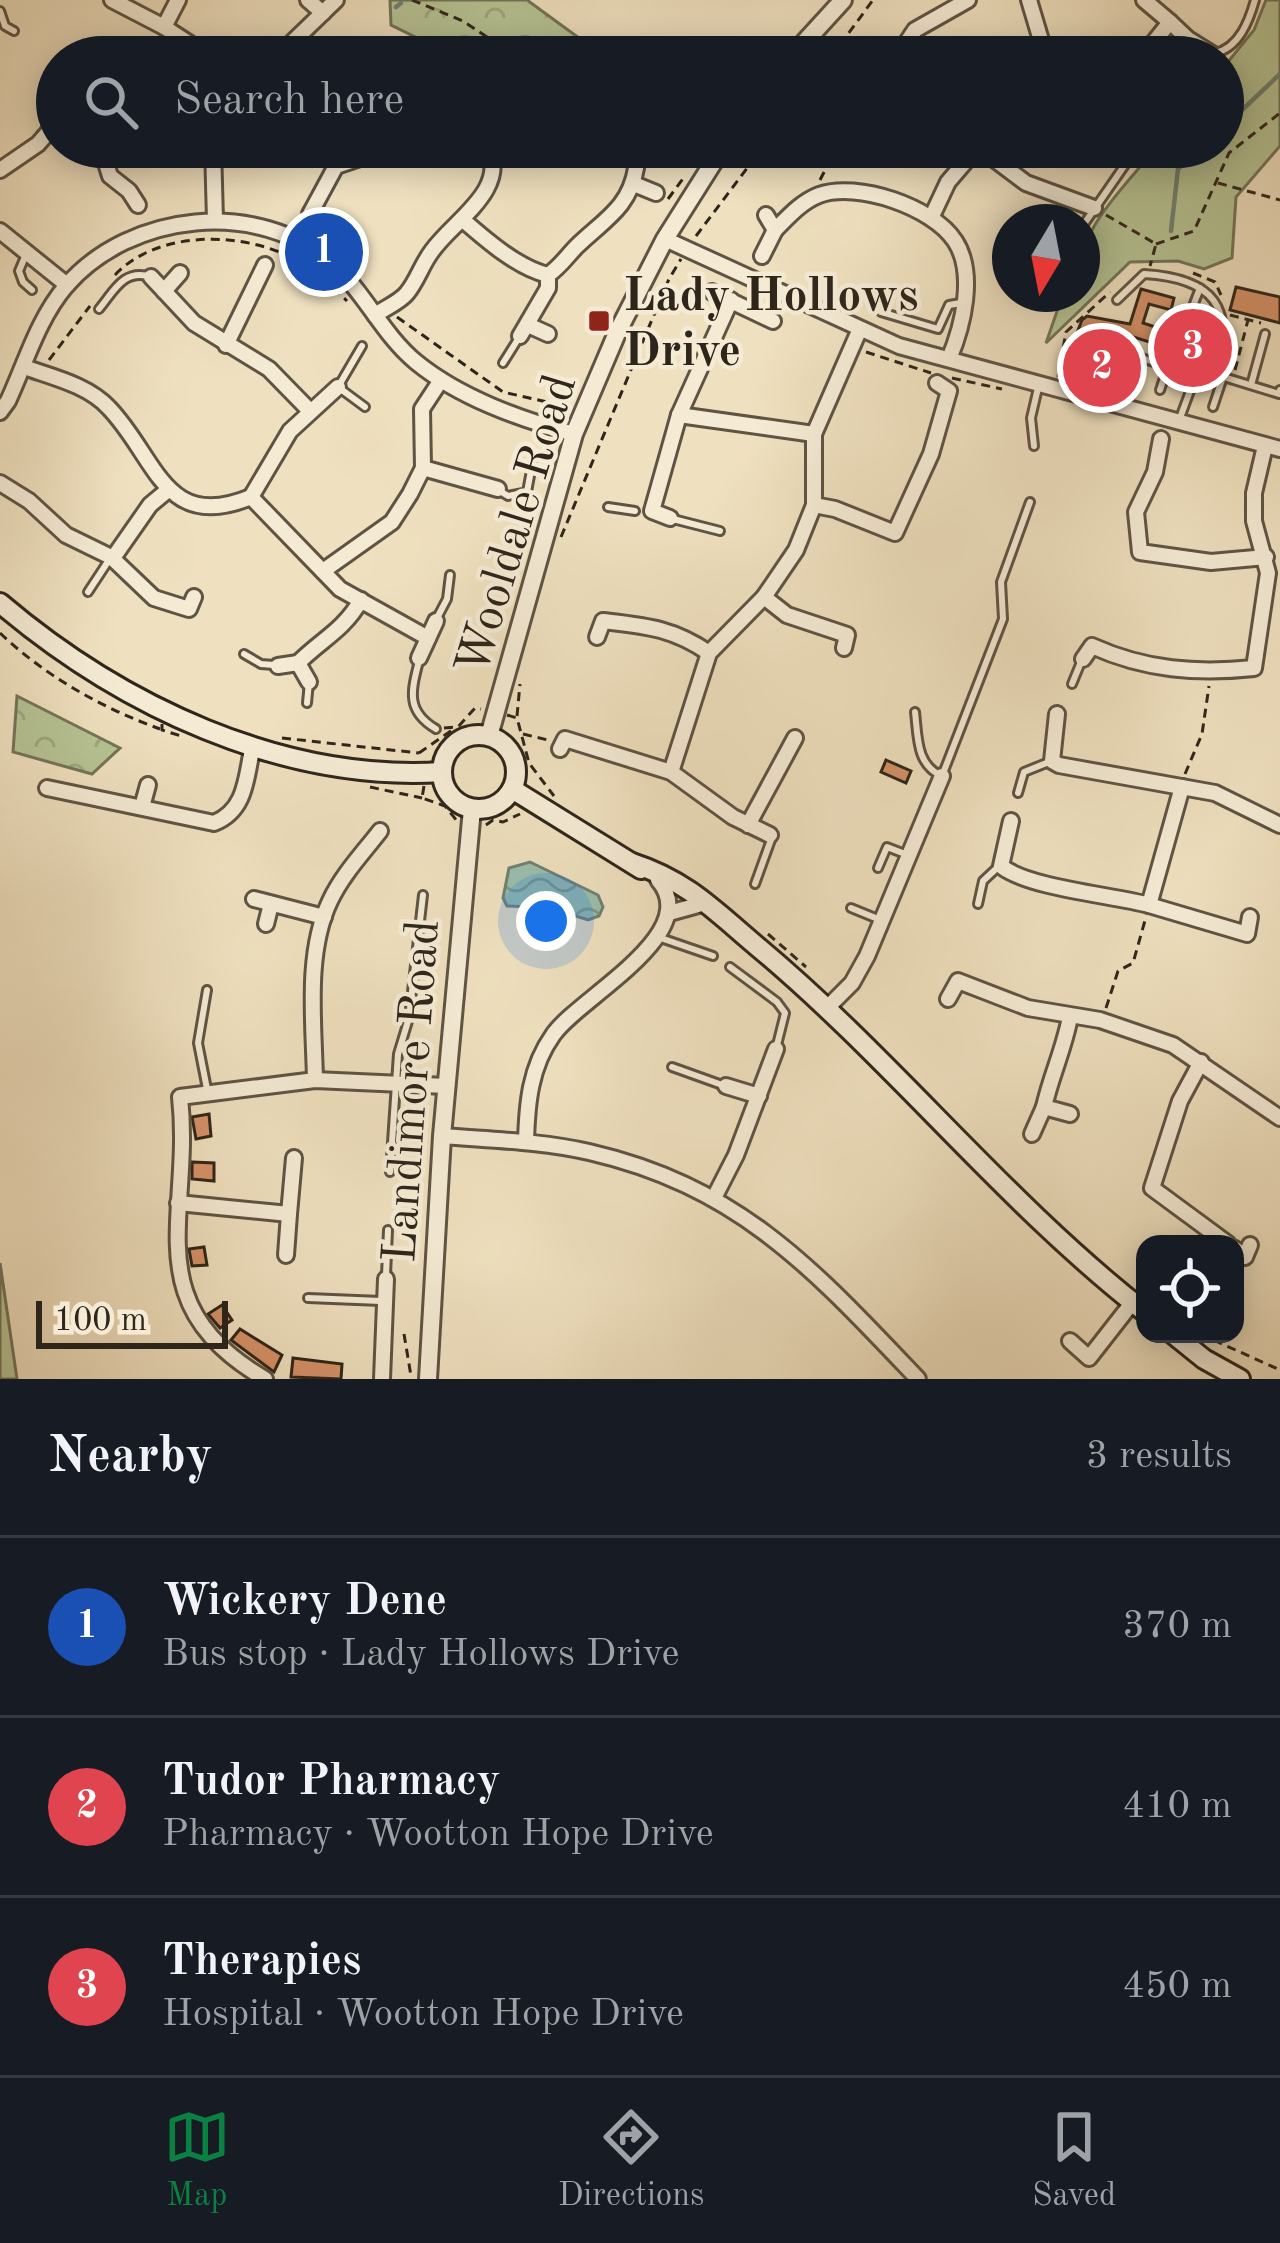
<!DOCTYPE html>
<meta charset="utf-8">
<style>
body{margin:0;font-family:"Old Standard TT",serif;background:#242831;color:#f1f3f6}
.controls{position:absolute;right:36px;bottom:36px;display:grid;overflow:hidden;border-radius:24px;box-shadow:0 6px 30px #0003}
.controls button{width:108px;height:108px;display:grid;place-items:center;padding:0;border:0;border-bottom:3px solid #363941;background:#171b24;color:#f1f3f6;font:60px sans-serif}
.compass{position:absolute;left:992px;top:204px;width:108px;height:108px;border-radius:50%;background:#171b24;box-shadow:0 6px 30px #0003;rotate:190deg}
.scale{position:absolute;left:36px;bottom:30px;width:192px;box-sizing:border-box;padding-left:12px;border:6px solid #2f261b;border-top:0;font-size:33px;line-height:42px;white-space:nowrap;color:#2f261b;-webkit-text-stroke:9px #f5ebd5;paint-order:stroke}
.you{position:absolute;left:546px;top:921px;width:42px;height:42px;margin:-30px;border:9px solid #fff;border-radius:50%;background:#1a73e8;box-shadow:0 0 0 18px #1a73e833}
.badge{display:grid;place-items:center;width:78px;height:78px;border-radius:50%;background:#0b8043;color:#fff;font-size:39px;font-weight:700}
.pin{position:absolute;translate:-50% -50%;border:6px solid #fff;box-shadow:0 3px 12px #0006}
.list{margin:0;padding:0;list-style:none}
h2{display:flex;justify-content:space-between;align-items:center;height:156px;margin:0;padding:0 48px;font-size:51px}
h2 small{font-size:39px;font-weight:400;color:#9ea1a6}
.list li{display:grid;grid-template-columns:78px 1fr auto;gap:36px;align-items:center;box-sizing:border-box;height:180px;padding:0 48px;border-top:3px solid #363941}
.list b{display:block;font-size:45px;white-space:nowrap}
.list p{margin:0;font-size:39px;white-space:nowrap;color:#9ea1a6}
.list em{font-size:39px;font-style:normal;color:#9ea1a6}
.icon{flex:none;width:66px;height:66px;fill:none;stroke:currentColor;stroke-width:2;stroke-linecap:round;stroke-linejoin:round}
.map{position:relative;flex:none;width:1280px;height:1379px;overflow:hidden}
.search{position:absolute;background:#171b24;box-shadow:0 6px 30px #0003;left:36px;right:36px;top:36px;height:132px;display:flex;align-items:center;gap:30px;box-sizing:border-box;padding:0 42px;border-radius:66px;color:#9ea1a6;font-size:45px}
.sheet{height:696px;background:#171b24}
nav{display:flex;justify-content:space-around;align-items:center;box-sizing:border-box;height:168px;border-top:3px solid #363941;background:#171b24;font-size:33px;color:#9ea1a6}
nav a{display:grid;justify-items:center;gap:6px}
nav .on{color:#0b8043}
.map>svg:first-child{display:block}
</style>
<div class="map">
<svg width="1280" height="1379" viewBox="0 0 1280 1379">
<defs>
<pattern id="forest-crowns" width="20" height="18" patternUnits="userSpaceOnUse" patternTransform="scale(3)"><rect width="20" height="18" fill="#b6c394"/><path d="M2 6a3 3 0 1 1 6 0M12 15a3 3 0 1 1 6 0" fill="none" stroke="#9da77f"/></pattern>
<pattern id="water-waves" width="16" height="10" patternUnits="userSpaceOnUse" patternTransform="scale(3)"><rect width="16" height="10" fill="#9abead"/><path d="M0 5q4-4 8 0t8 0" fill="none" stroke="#7e9a8c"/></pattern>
</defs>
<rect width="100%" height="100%" fill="#efe0bf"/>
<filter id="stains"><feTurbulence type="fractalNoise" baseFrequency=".00167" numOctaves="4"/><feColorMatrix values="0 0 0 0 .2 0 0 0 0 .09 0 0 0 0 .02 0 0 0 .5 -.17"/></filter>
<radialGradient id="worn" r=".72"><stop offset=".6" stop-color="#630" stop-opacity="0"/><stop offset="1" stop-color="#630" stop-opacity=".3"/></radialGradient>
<g fill="url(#forest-crowns)" stroke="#727458" stroke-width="3">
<polygon points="390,0 527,0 605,57 456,57 391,25"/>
<polygon points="17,696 120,748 92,774 13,752"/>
</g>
<g fill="#b6c394" stroke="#727458" stroke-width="3">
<path d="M 1266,0 L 1280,0 L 1280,146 L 1236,197 L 1232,258 L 1204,269 L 1178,261 L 1130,262 L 1046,343 L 1063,294 L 1082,294 C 1082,282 1080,268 1082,256 C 1088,221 1135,174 1157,147 L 1223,147 L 1223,68 L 1254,30 Z"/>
<polygon points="0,1263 17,1379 0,1379"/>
</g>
<polygon fill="url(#water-waves)" stroke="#6f8173" stroke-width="3" points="530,862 598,895 603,907 599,916 588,920 551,908 507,906 503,898 509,868"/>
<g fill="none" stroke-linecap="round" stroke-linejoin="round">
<g stroke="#6f8173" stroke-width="4.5">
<polyline points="396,7 401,3"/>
<polyline points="1223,128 1280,74"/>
<polyline points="1171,231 1178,169 1202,147"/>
</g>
</g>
<g fill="#d59168" stroke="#2f261b" stroke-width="3">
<polygon points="1236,287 1280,297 1280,323 1230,310"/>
<polygon points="1141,289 1174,298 1171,310 1149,304 1143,323 1195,340 1200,321 1211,324 1204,359 1124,334 1107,384 1062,372 1082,320 1087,316 1130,324"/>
<polygon points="886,760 911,771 906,783 881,772"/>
<polygon points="209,1114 211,1136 196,1139 192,1117"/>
<polygon points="192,1162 214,1163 214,1181 192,1179"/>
<polygon points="204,1247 207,1265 192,1266 189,1249"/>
<polygon points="222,1305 232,1320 220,1328 208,1314"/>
<polygon points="240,1329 282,1355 274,1372 231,1340"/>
<polygon points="293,1358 342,1364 341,1379 291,1377"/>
</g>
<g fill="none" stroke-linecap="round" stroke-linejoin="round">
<defs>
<g id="service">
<polyline points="0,11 5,26 14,31"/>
<polyline points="298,40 311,53"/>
<path d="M 1215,53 C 1239,48 1249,21 1255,0"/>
<polyline points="1082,227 1129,159"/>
<polyline points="27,252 19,271 23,282 32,290"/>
<path d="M 1117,300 L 1144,274 C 1212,278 1238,307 1214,374"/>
<path d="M 99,309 C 114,291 124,268 151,277"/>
<polyline points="881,312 938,329 949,305 961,303"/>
<polyline points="1185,327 1200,288"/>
<polyline points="362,346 338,387 365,407"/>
<polyline points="1129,354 1200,377"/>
<polyline points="503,363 520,336"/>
<polyline points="1133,382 1140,357"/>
<polyline points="1251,385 1265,334"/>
<polyline points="1160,390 1168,366"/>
<polyline points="1213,407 1223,377"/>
<polyline points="1180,418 1190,391 1200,377 1214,374 1279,394 1280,390"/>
<polyline points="1034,446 1031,418 1038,388"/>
<polyline points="500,491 508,496 527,492 532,465"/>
<polyline points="608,507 635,511"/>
<polyline points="673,519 720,531"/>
<polyline points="88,592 109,560"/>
<polyline points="437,618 447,599 450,575"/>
<polyline points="244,654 261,664 274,665"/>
<path d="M 419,661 C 411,692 406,711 436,729"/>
<polyline points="1072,684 1081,662"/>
<polyline points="307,703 309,682"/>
<path d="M 915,712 C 918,737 916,765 942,776 L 1003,619 L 1001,582 L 1030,502"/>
<polyline points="1018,793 1024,772 1049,762"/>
<polyline points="878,868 887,847 905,854"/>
<polyline points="755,884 772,837"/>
<polyline points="978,904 983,881 998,867"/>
<polyline points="851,908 878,919"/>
<polyline points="655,936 713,956"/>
<polyline points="730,967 777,1002 785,1013 776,1049"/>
<polyline points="672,1067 725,1086"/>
<polyline points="207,1089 198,1043 207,990"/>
<polyline points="390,1172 398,1054 409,1018 423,895"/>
<polyline points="386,1275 388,1230"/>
<polyline points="308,1298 381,1301"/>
</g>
<g id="minor">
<polyline points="112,0 164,27 210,57"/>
<polyline points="308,0 323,13"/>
<polyline points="1029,0 1046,57"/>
<polyline points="1170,22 1188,39 1212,54"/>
<polyline points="164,27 178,0"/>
<polyline points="277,57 336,0"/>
<polyline points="897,57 915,30 968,0"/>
<polyline points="1142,57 1170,22 1144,0"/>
<polyline points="101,147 110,176 129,191 138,205"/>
<polyline points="213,147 215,220"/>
<polyline points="978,147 1026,183 1094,208"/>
<polyline points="0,170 38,144 57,122"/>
<polyline points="634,184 656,193"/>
<polyline points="932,216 948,182 978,147"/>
<path d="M 463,220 C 486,240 518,268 548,275"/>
<polyline points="323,227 310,214 336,166 360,158 368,147"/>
<path d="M 775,230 C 788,217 801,202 819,195 C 857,181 933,207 955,241 C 976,273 963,326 949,359"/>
<polyline points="0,231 67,285"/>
<polyline points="665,239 899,346 1280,449"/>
<polyline points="762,256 775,230 766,215"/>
<polyline points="151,277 194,323 269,369 310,411"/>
<polyline points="164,291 180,273"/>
<polyline points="712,292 773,321"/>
<path d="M 375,315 C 385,308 400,302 407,293 C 417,281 422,264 432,251 C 454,220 509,190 488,147"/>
<polyline points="528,325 548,334"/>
<path d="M 520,336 L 548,288 L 548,275 C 560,267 567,256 577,246 C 604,220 630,207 636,168"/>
<polyline points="226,345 265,265"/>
<path d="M 24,367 C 52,377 88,385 109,408 C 157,458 164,533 251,497 L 340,589 L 428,638"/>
<path d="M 0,412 L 8,401 C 26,362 38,319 66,286 C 130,212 258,198 333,264 C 365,293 383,335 416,362 C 460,398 520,419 574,434"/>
<polyline points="679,415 814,434"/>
<polyline points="1161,439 1155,472 1136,512 1140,552 1211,562 1266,557"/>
<polyline points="423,468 498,489"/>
<polyline points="0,483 29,501 66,535 111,557 154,598 189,609 194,597"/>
<polyline points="251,497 290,431 338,387"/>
<polyline points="814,505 835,509 895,533 931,454 949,391 937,383"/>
<polyline points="670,518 652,511 679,415 731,300"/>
<polyline points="113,558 150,505 168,490"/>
<polyline points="323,571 392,522 410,494 423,468 422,409 441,380"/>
<polyline points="764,597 787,615 847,635 844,648"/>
<path d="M 597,637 L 603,621 C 646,626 673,628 709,653"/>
<polyline points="419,658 436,621"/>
<path d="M 1083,659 L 1092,646 C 1145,670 1197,674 1254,668 L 1268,573 L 1254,521 L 1254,493 L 1265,446"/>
<path d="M 298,663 C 322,639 343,631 361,600"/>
<polyline points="278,666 298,663 309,682"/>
<polyline points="1057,714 1052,761 1059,765 1215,793 1280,825"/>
<polyline points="560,749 565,739 671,772 733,817 770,835"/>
<polyline points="671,772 709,653 764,597 796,550 814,505 814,434 859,331"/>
<path d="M 47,788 L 214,823 C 247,810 246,776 253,745"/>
<polyline points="142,807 148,785"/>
<path d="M 1011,821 L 1001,866 C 1028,888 1112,895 1149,905 L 1182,787"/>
<polyline points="748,825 795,738"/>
<polyline points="254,899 324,917"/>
<polyline points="1149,905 1247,934 1250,917"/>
<polyline points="669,913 698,905"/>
<polyline points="266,924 271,904"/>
<polyline points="948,999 958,981 1028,1008 1100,1020 1173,1045 1280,1118"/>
<polyline points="827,1008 852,983 867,956 942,776"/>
<polyline points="1201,1062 1180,1101 1152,1188 1228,1244"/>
<path d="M 315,1080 C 314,1024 305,953 330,901 C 342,875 363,853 380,831"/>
<polyline points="726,1086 759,1096"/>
<path d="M 1070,1114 L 1044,1107 C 1051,1076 1064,1049 1070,1017"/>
<polyline points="1032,1134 1044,1107"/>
<path d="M 442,1136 C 490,1140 541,1141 589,1152 C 741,1187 815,1271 918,1379"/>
<path d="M 526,1142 C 527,1104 530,1067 553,1035 C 578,998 705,934 658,880"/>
<polyline points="715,1196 736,1155 776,1049"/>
<polyline points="178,1203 289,1214 294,1158"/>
<polyline points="1235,1249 1245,1257 1250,1245"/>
<polyline points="286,1255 289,1214"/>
<polyline points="1070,1341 1089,1358 1132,1303"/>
<path d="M 265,1379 C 134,1302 193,1217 180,1097 L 315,1080 L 446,1086"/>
<polyline points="382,1379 386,1279"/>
</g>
<g id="tertiary">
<polyline points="791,57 843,0"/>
<polyline points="489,736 574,434 617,333 665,239 723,147"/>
<polyline points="428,1379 442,1136 472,809"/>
</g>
<g id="secondary">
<path d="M 0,603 C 120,705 281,782 442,772"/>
<circle cx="479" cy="772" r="37"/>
<polyline points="512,789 641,869"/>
<path d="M 632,863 C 688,881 716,912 759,948 C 895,1062 1005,1203 1145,1312"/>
<polyline points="1173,1334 1204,1359 1240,1379"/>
</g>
</defs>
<use href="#service" stroke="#5f5444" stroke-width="12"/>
<use href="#minor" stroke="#5f5444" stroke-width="20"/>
<use href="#tertiary" stroke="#5f5444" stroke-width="22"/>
<use href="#secondary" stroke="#2f261b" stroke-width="24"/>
<g stroke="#2f261b" stroke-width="3" stroke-dasharray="9 6" stroke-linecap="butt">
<polyline points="412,0 463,21 517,57"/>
<polyline points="535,57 575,38 676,57"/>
<polyline points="831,57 873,0"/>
<polyline points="820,180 837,147"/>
<polyline points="1218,183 1280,200"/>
<polyline points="668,199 685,176"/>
<polyline points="1106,215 1156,244 1150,266"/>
<polyline points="696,236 763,147"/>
<polyline points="1156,244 1194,231 1229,153 1280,113"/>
<polyline points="1193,273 1215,282 1221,295"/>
<path d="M 115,275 C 155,232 235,231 286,255 C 308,266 330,284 347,301"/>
<polyline points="1230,315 1261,323"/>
<polyline points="397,317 503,392 560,405 558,416"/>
<polyline points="1064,345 1118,361 1123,358"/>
<polyline points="866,352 931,373"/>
<polyline points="49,360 90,306"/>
<polyline points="1235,370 1248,320"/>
<polyline points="1058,377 1066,332 1110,292"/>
<polyline points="952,378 1002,389"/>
<polyline points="561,537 669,279 681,259"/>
<path d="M 0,633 C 45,676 102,708 160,729"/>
<polyline points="507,715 517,718 529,763 554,796"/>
<polyline points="517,716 520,684"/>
<polyline points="162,724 162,730 181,736"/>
<polyline points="444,728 458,727 475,708 481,709"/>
<polyline points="523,734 548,740"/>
<polyline points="282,738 419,753"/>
<polyline points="419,753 455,728"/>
<polyline points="1185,774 1202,734 1209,686"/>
<polyline points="424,786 422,798 445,806 457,821"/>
<polyline points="370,787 422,798"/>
<polyline points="486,825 493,820 503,822 520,814"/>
<polyline points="768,934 806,967"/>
<polyline points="1106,1008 1118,971 1133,963 1146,917"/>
<polyline points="404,1334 411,1376"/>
<polyline points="1200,1334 1280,1370"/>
</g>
<use href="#service" stroke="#f5ebd5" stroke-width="6"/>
<use href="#minor" stroke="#f5ebd5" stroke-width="14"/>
<use href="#tertiary" stroke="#f5ebd5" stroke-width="16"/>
<use href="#secondary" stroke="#f5ebd5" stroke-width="18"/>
</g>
<rect fill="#8f2418" stroke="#f5ebd5" stroke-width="4.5" x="587" y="309" width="24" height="24" rx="6"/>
<g text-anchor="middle" stroke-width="9" stroke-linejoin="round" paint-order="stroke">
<g font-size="48" font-weight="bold" fill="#2f261b" stroke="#f5ebd5" text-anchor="start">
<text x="623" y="310">Lady Hollows<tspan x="623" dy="55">Drive</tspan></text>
</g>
<g font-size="48" fill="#2f261b" stroke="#f5ebd5">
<text transform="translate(514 524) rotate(-73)" y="17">Wooldale Road</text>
<text transform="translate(409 1091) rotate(-86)" y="17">Landimore Road</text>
</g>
</g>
<rect width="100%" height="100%" filter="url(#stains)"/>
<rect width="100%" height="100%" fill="url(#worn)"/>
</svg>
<div class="controls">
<button><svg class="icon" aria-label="locate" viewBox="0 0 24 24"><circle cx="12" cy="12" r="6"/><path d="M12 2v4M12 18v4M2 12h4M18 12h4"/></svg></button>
</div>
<svg class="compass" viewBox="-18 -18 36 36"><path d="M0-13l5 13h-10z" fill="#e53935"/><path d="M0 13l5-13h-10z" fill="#9ea1a6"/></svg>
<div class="scale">100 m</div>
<div class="you"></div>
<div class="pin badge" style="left:324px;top:252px;background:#1a4fb4">1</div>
<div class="pin badge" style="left:1102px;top:368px;background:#e0444e">2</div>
<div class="pin badge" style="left:1193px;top:348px;background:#e0444e">3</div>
<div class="search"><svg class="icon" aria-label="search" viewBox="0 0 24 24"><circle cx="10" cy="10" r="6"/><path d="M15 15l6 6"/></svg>Search here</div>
</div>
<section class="sheet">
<h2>Nearby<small>3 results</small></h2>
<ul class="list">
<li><span class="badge" style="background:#1a4fb4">1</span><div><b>Wickery Dene</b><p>Bus stop · Lady Hollows Drive</p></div><em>370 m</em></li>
<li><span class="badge" style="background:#e0444e">2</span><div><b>Tudor Pharmacy</b><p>Pharmacy · Wootton Hope Drive</p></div><em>410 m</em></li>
<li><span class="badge" style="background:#e0444e">3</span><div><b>Therapies</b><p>Hospital · Wootton Hope Drive</p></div><em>450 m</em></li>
</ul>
</section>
<nav>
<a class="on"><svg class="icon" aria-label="map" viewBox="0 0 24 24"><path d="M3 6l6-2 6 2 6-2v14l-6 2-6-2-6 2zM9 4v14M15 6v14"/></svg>Map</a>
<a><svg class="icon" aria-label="directions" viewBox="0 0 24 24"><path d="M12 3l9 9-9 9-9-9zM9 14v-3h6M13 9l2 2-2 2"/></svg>Directions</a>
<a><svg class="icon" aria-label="saved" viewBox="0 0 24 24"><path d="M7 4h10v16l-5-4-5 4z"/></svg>Saved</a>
</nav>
